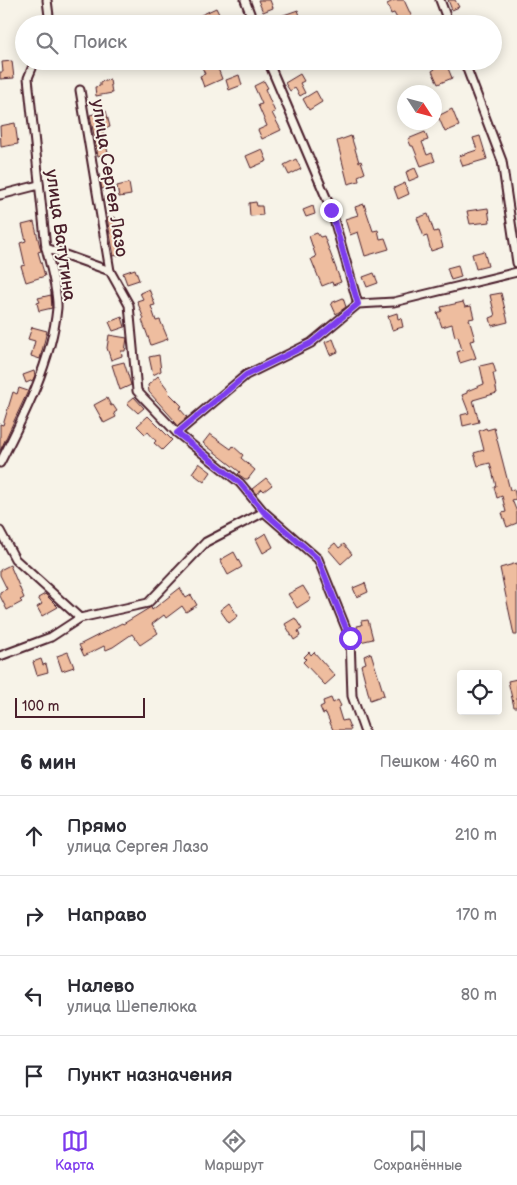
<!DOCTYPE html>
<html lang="ru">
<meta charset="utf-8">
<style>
body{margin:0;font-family:"Balsamiq Sans",sans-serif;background:#f7f7f7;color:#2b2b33}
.controls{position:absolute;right:15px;bottom:15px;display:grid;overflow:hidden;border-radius:5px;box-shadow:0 2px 12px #0003}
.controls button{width:45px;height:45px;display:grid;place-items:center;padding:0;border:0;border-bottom:1px solid #e1e1e2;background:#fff;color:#2b2b33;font:25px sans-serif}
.compass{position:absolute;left:397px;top:85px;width:45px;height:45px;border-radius:50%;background:#fff;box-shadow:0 2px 12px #0003;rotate:126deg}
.scale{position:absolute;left:15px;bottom:12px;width:130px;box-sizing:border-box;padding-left:5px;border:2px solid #4a1f2b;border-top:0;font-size:14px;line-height:18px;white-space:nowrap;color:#4a1f2b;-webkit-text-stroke:4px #f7f3e8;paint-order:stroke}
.stop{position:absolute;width:15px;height:15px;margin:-11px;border:4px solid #7c3aed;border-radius:50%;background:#fff}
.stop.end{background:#7c3aed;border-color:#fff;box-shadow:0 1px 5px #0008}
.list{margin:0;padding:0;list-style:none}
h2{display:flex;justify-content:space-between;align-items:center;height:65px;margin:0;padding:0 20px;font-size:21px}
h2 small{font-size:16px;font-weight:400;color:#7c7c81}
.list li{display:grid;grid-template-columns:32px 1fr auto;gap:15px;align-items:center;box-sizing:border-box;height:80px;padding:0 20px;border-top:1px solid #e1e1e2}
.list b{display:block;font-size:19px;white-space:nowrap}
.list p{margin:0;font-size:16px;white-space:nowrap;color:#7c7c81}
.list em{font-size:16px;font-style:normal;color:#7c7c81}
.icon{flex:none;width:28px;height:28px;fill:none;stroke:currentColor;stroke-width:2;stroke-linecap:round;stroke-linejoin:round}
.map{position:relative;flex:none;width:517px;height:730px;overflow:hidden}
.search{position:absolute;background:#fff;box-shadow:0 2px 12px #0003;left:15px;right:15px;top:15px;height:55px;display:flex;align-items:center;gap:12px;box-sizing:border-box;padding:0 18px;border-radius:28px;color:#7c7c81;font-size:19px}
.sheet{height:385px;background:#fff}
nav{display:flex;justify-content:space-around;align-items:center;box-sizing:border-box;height:70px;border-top:1px solid #e1e1e2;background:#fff;font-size:14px;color:#7c7c81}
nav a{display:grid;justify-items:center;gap:2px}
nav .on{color:#7c3aed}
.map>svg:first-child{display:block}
</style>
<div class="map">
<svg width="517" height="730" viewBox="0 0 517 730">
<rect width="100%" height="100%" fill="#f7f3e8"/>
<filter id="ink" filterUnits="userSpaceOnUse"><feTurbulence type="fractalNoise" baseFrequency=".02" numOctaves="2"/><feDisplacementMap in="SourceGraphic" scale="10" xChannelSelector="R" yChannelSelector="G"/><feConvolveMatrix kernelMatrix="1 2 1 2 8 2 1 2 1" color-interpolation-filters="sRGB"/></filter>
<g filter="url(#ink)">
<g fill="#eebd9f" stroke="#4a1f2b">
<polygon points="258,0 270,0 273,8 263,12"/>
<polygon points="395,0 404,0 415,24 400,24 394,13 391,14 387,4"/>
<polygon points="448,0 455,0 459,7 452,10"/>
<polygon points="216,8 224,24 203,24 199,16"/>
<polygon points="298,10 303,24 278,24 275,18"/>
<polygon points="12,61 14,78 0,79 0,72 3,72 2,62"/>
<polygon points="209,61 215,61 222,79 204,87 200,76 205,74 201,65"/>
<polygon points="430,61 445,61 452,78 438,84 432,71 435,69"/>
<polygon points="300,74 304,81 300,83 305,93 300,96 295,88 290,91 285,83"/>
<polygon points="239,75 242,85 229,90 226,80"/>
<polygon points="110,80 112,93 96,96 95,87 100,86 100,82"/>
<polygon points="264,81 268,88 265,89 275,112 272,113 281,130 262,139 258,130 267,126 258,105 262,104 254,86"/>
<polygon points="316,91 322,102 309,110 303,99"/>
<polygon points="452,109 459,126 445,132 438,116"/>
<polygon points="106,111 110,127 102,129 108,153 98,156 90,115"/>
<polygon points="15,123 18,144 1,147 0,126"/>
<polygon points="425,132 428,140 422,142 427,155 432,153 435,161 421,166 413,146 411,146 408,139"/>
<polygon points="351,136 359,162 361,161 365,173 358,176 359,181 348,184 337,141"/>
<polygon points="480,136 487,159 463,166 459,156 477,150 473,138"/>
<polygon points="262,149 267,161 251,168 246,156"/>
<polygon points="296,159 301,169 289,175 284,165"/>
<polygon points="415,168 419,177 409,181 406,172"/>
<polygon points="113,177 114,186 102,189 100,180"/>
<polygon points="129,183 131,195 119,197 117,186"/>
<polygon points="405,183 409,194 398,199 394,188"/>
<polygon points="256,202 257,206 262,206 263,215 250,216 249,203"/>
<polygon points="364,204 373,231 378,230 380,239 385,238 389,249 365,256 358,232 350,235 345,219 358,215 355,207"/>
<polygon points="313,206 315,214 306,217 303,210"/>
<polygon points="488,208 490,222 470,224 467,211"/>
<polygon points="428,214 434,232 438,231 443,247 431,251 427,236 424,237 417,218"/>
<polygon points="115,217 116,221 119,221 122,241 124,240 127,253 114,256 107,218"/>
<polygon points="34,222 41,251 38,252 45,276 26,282 21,266 25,265 20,243 26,241 22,225"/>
<polygon points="317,233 320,237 324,236 341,282 333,285 332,282 322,286 311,259 316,257 309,236"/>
<polygon points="484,251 488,266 476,269 472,254"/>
<polygon points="458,265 461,277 451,280 447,268"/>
<polygon points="135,269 139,280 127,284 123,273"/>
<polygon points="374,273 378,283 367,287 363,277"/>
<polygon points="149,289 155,305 151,306 156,321 160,320 168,339 151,345 142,320 144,319 137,301 143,299 140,293"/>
<polygon points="501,293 508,322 492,326 490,318 495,316 490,295"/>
<polygon points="51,295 52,308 39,311 37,303 40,302 38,298"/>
<polygon points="343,298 346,307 336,314 331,303"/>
<polygon points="463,302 465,307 471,306 474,318 469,319 475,340 470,341 476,358 460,363 457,352 462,350 458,336 455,337 452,324 442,327 437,313 442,311 441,307"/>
<polygon points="397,313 398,319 401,318 403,327 392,330 388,316"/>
<polygon points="122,317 125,327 113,331 109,322"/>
<polygon points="32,327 47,331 40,359 31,356 35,341 28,339"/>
<polygon points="109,335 127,338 125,351 121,351 122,356 111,360 107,348"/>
<polygon points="333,339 338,352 330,355 325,342"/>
<polygon points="159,355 161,371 153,375 149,357"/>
<polygon points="124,362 131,385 120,390 112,365"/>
<polygon points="493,363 496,373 493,373 497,393 473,400 479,422 463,426 461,415 469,413 462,395 467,393 467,391 484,384 480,366"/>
<polygon points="34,371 35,375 33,380 26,383 23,375"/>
<polygon points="158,376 169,391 168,392 182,406 179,408 187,417 177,426 174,422 175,421 149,392 148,385"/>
<polygon points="19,388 28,391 0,451 0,424 3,425 13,392 17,394"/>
<polygon points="134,397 144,408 138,413 127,403"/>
<polygon points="107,398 111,406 113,405 117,411 114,413 116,417 104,423 94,405"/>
<polygon points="148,416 172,440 162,450 154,443 156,441 148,432 145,434 137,426"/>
<polygon points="486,428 487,430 494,428 510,490 514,489 516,499 512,500 517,512 517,523 507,527 502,513 506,512 502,496 497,498 494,487 496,486 490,463 478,466 474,453 484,450 479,431"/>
<polygon points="210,434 231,449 233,446 243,455 241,458 255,470 248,479 245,479 238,474 240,472 203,443"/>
<polygon points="199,463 211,472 204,482 192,473"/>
<polygon points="266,478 272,485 264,491 262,489 256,494 252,489"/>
<polygon points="266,533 273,547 263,553 256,539"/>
<polygon points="335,543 339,548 344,544 352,554 341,564 328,549"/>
<polygon points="234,552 242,567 228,575 220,560"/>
<polygon points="517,563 517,635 514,635 500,568"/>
<polygon points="10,565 24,598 20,600 22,602 7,610 0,596 0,592 7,589 0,575 0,570"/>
<polygon points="365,583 368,592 357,597 353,588"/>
<polygon points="303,586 311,599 297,608 288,594"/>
<polygon points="180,588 186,598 191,595 197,605 186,612 182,606 166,618 164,615 152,624 158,633 140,645 132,634 113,647 106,650 104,646 84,656 79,645 122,623 123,624 151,607 152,610"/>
<polygon points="45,594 58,607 42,616 37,607 42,604 38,598"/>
<polygon points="229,603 238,616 229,623 220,610"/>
<polygon points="295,618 302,629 298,631 300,636 294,640 285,624"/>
<polygon points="368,620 373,639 360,642 357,626 362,625 361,621"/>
<polygon points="68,652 74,667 62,671 57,656"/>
<polygon points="309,652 311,655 314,652 335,676 325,685 303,662 306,659 304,657"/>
<polygon points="371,653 384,695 370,700 361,665 366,663 364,656"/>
<polygon points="41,659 43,665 46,664 48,672 37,675 33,662"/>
<polygon points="517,679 517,707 514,707 508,681"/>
<polygon points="331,698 333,703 338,700 341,706 338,708 342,721 347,720 351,730 333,730 326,713 323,714 320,707 324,705 323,701"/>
</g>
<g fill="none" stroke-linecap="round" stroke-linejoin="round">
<defs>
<g id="street">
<polyline points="47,0 50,24"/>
<polyline points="245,0 254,24"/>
<polyline points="440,0 449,24"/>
<polyline points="268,61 331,209 358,304"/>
<polyline points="464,61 502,161 517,263"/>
<polyline points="80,90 110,271"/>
<polyline points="0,195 39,185"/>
<polyline points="46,248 110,271 129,305 137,391 177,433 240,483 264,512 318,559 350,638 352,696 364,730"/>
<polyline points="177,433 246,375 311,343 358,304 394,302 517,272"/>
<path d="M 0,463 C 24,416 52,361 57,308 C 58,292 50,264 46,248 L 28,78 L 35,61"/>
<polyline points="0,531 15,559 80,618"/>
<polyline points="0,656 51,637 80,618 148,603 206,542 264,512"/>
</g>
</defs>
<use href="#street" stroke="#4a1f2b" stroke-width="11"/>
<use href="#street" stroke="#f7f3e8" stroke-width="7"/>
</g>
</g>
<g fill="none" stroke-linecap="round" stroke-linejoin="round" filter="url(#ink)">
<polyline stroke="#7c3aed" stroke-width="6" points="331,210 358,304 311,343 246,375 177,433 240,483 264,512 318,559 350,638"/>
</g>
<g text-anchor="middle" stroke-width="4" stroke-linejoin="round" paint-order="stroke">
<g font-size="18" fill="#4a1f2b" stroke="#f7f3e8">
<text transform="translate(110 178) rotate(81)" y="6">улица Сергея Лазо</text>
<text transform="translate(61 235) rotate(82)" y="6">улица Ватутина</text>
</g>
</g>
</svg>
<div class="controls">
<button><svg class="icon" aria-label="locate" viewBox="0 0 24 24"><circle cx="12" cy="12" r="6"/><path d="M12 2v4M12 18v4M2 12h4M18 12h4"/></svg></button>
</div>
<svg class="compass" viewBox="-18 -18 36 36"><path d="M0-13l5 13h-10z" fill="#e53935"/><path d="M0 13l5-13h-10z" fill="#7c7c81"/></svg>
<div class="scale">100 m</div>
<div class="stop" style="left:350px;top:638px"></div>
<div class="stop end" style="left:331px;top:210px"></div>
<div class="search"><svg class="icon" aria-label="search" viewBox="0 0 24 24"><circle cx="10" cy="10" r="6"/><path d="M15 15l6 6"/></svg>Поиск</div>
</div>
<section class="sheet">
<h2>6 мин<small>Пешком · 460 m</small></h2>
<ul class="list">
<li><svg class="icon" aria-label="ahead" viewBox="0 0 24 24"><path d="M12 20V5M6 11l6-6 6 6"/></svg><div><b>Прямо</b><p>улица Сергея Лазо</p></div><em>210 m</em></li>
<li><svg class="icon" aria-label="right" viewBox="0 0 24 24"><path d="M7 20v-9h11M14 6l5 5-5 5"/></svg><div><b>Направо</b></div><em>170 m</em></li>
<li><svg class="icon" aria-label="left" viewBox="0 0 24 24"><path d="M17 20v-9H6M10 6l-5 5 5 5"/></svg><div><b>Налево</b><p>улица Шепелюка</p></div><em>80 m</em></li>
<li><svg class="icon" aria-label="arrive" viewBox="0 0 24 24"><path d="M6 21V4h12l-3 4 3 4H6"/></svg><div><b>Пункт назначения</b></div></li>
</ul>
</section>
<nav>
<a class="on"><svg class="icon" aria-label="map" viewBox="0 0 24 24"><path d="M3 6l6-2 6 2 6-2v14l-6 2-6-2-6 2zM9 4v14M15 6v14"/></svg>Карта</a>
<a><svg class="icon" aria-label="directions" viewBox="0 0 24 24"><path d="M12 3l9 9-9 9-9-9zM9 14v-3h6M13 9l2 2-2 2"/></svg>Маршрут</a>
<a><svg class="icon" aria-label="saved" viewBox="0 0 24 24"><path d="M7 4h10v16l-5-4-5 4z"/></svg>Сохранённые</a>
</nav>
